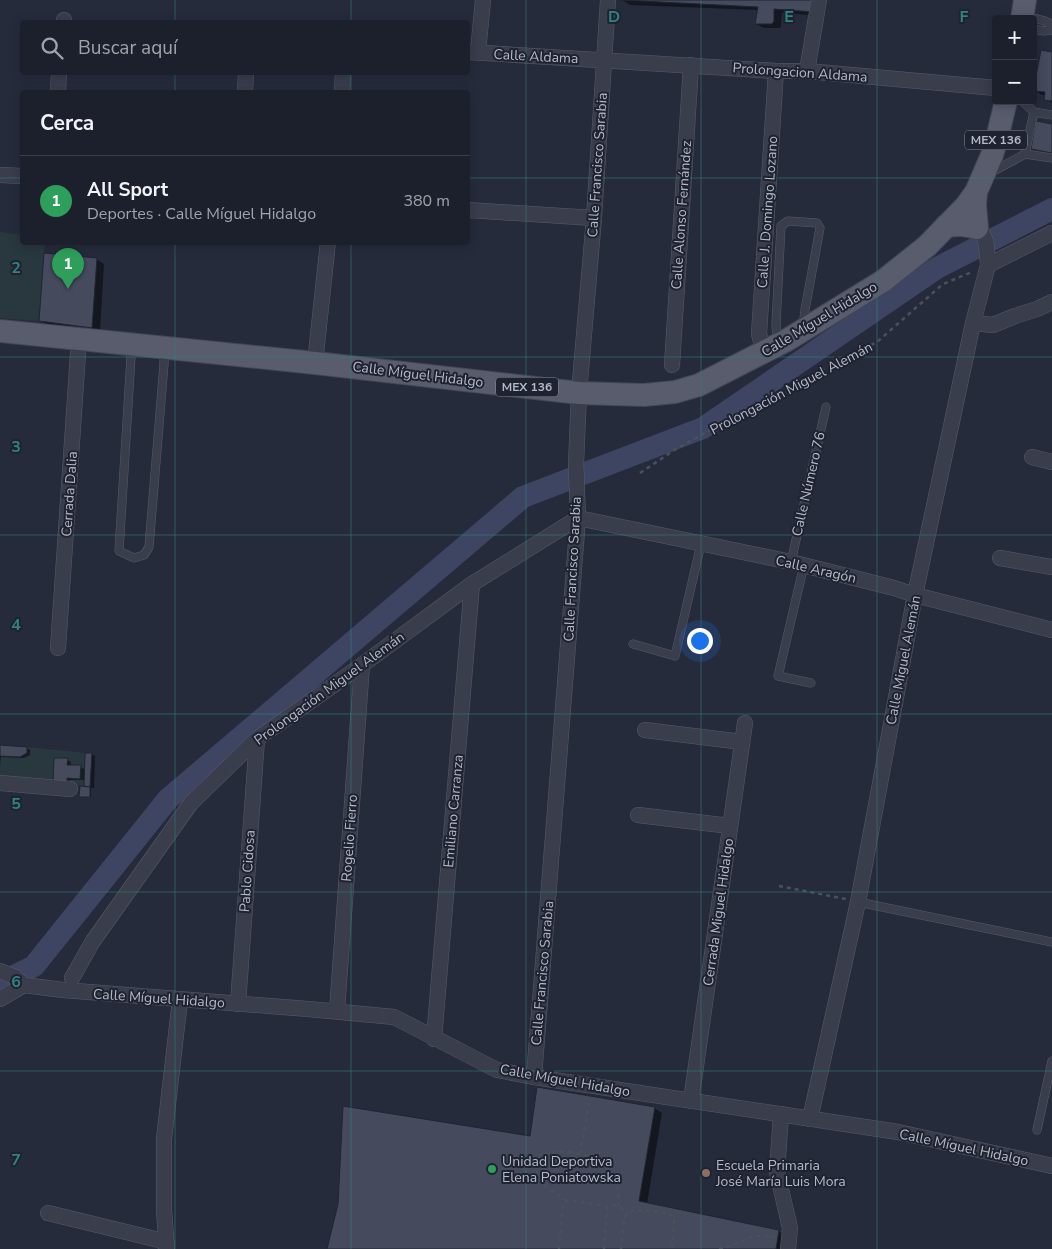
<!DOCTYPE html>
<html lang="es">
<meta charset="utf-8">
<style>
body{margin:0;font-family:"Nunito Sans",sans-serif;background:#252835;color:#f1f3f6}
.controls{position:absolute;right:15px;top:15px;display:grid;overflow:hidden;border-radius:5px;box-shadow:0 2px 12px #0003}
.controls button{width:45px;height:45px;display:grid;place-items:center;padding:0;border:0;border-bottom:1px solid #3a3e49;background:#1c202d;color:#f1f3f6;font:25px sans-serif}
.you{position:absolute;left:699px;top:640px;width:18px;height:18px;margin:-12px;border:4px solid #fff;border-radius:50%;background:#1a73e8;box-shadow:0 0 0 8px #1a73e833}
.badge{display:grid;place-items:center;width:32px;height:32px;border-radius:50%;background:#8c9099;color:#fff;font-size:16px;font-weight:700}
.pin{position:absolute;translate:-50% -41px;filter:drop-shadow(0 1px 2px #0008)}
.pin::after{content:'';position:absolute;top:26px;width:18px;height:15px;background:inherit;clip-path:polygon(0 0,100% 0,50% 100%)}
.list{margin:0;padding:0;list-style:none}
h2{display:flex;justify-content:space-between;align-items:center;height:65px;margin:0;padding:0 20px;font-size:21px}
h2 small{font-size:16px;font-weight:400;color:#a0a3aa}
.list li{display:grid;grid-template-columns:32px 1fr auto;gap:15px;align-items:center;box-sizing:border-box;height:90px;padding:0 20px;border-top:1px solid #3a3e49}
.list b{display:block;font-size:19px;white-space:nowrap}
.list p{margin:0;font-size:16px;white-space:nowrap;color:#a0a3aa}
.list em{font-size:16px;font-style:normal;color:#a0a3aa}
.icon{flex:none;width:28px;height:28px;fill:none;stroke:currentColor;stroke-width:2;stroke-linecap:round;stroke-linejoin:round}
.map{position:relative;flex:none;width:1052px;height:1249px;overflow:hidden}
.search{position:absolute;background:#1c202d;box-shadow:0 2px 12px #0003;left:20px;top:20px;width:450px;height:55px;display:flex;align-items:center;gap:12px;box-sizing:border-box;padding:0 18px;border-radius:5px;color:#a0a3aa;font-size:19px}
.panel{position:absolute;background:#1c202d;box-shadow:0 2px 12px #0003;left:20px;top:90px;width:450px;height:155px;border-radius:5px}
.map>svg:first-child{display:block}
</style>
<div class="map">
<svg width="1052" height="1249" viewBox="0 0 1052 1249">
<rect width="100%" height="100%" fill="#262b3c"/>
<g fill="#29383e">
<polygon points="0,232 22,235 22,242 45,243 39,321 0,318"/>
<polygon points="27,747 85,753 84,786 0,780 0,756 20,757 27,753"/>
</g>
<g fill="#0007">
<polygon points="622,0 823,0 822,16 782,13 781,26 780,28 764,28 756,24 758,10 630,5"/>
<polygon points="1052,53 1052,103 1046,99 1046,95 1042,95 1034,90"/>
<polygon points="96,259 104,264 100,331 48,325 40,320"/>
<polygon points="0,746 27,748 30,750 30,755 24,758 1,757 0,765"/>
<polygon points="92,754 95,756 94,788 91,788 91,797 82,797 88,788 85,785 85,780 70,780 70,784 58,784 67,760 71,762 71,766 80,767 86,770"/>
<polygon points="654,1108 662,1113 647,1204 778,1231 786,1236 784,1249 328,1249 531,1137"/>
</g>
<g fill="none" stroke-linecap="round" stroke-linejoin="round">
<polyline stroke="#3d4563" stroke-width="22" points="0,983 34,966 168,799 523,497 703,428 937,268 1052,209"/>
</g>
<g fill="#454a5d" stroke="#202433">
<polygon points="621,0 815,0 814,12 774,9 774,21 772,24 755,24 758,7"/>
<polygon points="1041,50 1052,52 1052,101 1044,100 1045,92 1033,91"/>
<polygon points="1036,121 1052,124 1052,153 1031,149"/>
<polygon points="44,253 97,258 92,328 39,321"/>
<polygon points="0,745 27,747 27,753 20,757 0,756"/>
<polygon points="85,753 92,753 90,787 84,786"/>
<polygon points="54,758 68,758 67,765 81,765 80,779 67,778 67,783 53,782"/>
<polygon points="80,786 90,787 90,797 79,797"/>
<polygon points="537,1087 655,1107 639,1201 779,1230 776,1249 327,1249 338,1204 343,1106 530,1136"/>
</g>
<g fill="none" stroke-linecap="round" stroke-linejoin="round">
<defs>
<g id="service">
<polyline points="1026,16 1045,21 1052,25"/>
<polyline points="1033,29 1044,31 1052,30"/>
<polyline points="1034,112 1052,115"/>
<polyline points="1025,154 1052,158"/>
<polyline points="990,173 1025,154 1034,112 1022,101"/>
<polyline points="777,341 776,324 781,226 788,221 817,223 820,228 805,310 803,326"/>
<polyline points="130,346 131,357 119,551 134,558 144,555 149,547 164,364 164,349"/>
<polyline points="791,562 826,407"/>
<polyline points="804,565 778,676 811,683"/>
<polyline points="633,644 675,656 701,544"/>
<polyline points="858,902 1052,942"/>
<polyline points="1037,1130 1052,1061"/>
</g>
<g id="minor">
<polyline points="64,22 64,20"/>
<polyline points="468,52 776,71 807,71 996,88"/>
<polyline points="478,52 483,0"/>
<polyline points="807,71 819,0"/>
<polyline points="58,92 59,72"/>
<polyline points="245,92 246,72"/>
<polyline points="342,92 343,72"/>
<polyline points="0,175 22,176"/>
<polyline points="468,210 594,218"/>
<polyline points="988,265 1052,233"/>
<polyline points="973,323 993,325 1015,316 1037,309 1052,302"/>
<polyline points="764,352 759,334 776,71"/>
<polyline points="315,363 328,242"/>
<polyline points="672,365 691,65"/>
<polyline points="1032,457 1052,462"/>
<polyline points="1000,558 1052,567"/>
<polyline points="58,648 79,339"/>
<polyline points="645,730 742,742"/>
<polyline points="0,783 70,789"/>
<polyline points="638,815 730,826"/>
<polyline points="0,971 15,977 24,985 63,990 308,1009 394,1017 497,1070 534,1077 898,1132 1052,1166"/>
<polyline points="72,978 93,941 191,803 257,739 362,665 472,584 578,518 791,562 894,588 915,595 1052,630"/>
<polyline points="0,999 24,985"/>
<polyline points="238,1004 257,739"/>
<polyline points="337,1011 362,665"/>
<polyline points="434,1039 472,584"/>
<polyline points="534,1077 578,518 576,464 579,393 594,218 608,0"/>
<polyline points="691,1101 745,723"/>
<polyline points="781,1114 777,1172 790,1228 788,1249"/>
<polyline points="810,1119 858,902 915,595 973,323 988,265 986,242 982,232 977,228 972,222"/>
<polyline points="48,1213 159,1240 167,1244"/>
<polyline points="167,1249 164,1211 164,1139 180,1000"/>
</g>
<g id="primary">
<polyline points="1022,19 1025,0"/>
<path d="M 946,226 C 957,225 966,224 977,228 L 975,205 L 976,192"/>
<polyline points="0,331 315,363 579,393 644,395 675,392 699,385 787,340 883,281 927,246 966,206 976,192 992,155 998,134 1006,101"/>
</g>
</defs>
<use href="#service" stroke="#575b6a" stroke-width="9"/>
<use href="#minor" stroke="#575b6a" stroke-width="16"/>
<use href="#primary" stroke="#424655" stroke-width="24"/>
<g stroke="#46535a" stroke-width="2.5" stroke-dasharray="4 4" stroke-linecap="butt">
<polyline points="640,473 676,449 790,386 877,342 943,284 972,272"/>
<polyline points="779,886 846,899"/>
<polyline points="580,1154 590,1099"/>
<path d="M 567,1201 C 550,1189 529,1182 540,1156 C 564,1145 607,1155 616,1183 C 619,1191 619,1199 618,1206"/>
<polyline points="559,1249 563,1204 567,1201 575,1201 607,1206"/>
<path d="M 604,1249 L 607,1206 C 615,1203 621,1208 627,1213"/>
<polyline points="621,1249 624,1219 627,1213 635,1210 649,1211 667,1213 673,1216 674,1220 672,1249"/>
<polyline points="719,1249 731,1246 754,1236 760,1236 775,1237"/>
</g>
<use href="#service" stroke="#393d4c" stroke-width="8"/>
<use href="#minor" stroke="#393d4c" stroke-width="15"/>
<use href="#primary" stroke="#585c6c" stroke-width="22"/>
</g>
<path fill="none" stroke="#308380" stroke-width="1" stroke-opacity="0.55" d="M 175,0 L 175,22M 351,0 L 351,22M 526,0 L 526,1249M 701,0 L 701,1249M 877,0 L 877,1249M 175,72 L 175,92M 351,72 L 351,92M 0,178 L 22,178M 468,178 L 1052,178M 175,242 L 175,1249M 351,242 L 351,1249M 0,357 L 1052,357M 0,535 L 1052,535M 0,714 L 1052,714M 0,892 L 1052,892M 0,1071 L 1052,1071"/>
<circle fill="#2e9e5b" stroke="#1e2231" stroke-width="2" cx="492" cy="1169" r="5"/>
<circle fill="#8d6e63" stroke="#1e2231" stroke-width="2" cx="706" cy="1173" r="5"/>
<g text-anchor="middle" stroke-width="4" stroke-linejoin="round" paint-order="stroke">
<g fill="#1e2231" stroke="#888c9a" stroke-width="1">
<rect x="965" y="130.5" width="62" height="19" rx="4"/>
<rect x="496" y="377.5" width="62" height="19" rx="4"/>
</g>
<g font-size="12" font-weight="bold" fill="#b5b9c7">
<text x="996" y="144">MEX 136</text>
<text x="527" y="391">MEX 136</text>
</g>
<g font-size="14" fill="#b5b9c7" stroke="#1e2231">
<text transform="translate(536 56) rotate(3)" y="5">Calle Aldama</text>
<text transform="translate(800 72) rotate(4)" y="5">Prolongacion Aldama</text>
<text transform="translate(597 165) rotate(-86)" y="5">Calle Francisco Sarabia</text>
<text transform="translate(767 212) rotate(-86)" y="5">Calle J. Domingo Lozano</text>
<text transform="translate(681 215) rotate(-86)" y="5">Calle Alonso Fernández</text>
<text transform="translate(819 319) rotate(-31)" y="5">Calle Míguel Hidalgo</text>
<text transform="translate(418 374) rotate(7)" y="5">Calle Míguel Hidalgo</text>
<text transform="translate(791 388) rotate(-28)" y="5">Prolongación Miguel Alemán</text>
<text transform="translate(808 484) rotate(-77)" y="5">Calle Número 76</text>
<text transform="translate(69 494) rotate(-86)" y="5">Cerrada Dalia</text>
<text transform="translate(572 569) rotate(-87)" y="5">Calle Francisco Sarabia</text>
<text transform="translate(816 569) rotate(13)" y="5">Calle Aragón</text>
<text transform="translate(903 660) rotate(-79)" y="5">Calle Miguel Alemán</text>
<text transform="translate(329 688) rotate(-36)" y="5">Prolongación Miguel Alemán</text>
<text transform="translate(453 811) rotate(-85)" y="5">Emiliano Carranza</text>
<text transform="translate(349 838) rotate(-86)" y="5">Rogelio Fierro</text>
<text transform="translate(247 871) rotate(-86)" y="5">Pablo Cidosa</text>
<text transform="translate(718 912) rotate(-82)" y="5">Cerrada Miguel Hidalgo</text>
<text transform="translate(542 973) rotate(-85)" y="5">Calle Francisco Sarabia</text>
<text transform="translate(159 998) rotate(4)" y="5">Calle Míguel Hidalgo</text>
<text transform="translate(565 1080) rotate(10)" y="5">Calle Míguel Hidalgo</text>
<text transform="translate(964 1147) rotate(12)" y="5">Calle Míguel Hidalgo</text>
</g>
<g font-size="14" fill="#b5b9c7" stroke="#1e2231" text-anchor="start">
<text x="502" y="1166">Unidad Deportiva<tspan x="502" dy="16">Elena Poniatowska</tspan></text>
<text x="716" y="1170">Escuela Primaria<tspan x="716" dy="16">José María Luis Mora</tspan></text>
</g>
</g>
<g font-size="16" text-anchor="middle" font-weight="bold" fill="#308380" stroke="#1e2231" stroke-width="4" stroke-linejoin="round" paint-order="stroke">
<text x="614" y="22">D</text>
<text x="789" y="22">E</text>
<text x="964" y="22">F</text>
<text x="16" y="273">2</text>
<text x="16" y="452">3</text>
<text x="16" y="630">4</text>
<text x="16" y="809">5</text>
<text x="16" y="987">6</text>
<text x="16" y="1165">7</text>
</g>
</svg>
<div class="controls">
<button>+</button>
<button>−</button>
</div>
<div class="you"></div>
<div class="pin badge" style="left:68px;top:289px;background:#2e9e5b">1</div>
<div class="search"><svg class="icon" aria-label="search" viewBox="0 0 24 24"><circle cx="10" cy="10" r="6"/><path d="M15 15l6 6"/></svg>Buscar aquí</div>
<section class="panel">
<h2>Cerca<small></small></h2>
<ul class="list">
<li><span class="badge" style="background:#2e9e5b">1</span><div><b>All Sport</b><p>Deportes · Calle Míguel Hidalgo</p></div><em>380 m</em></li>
</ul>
</section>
</div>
